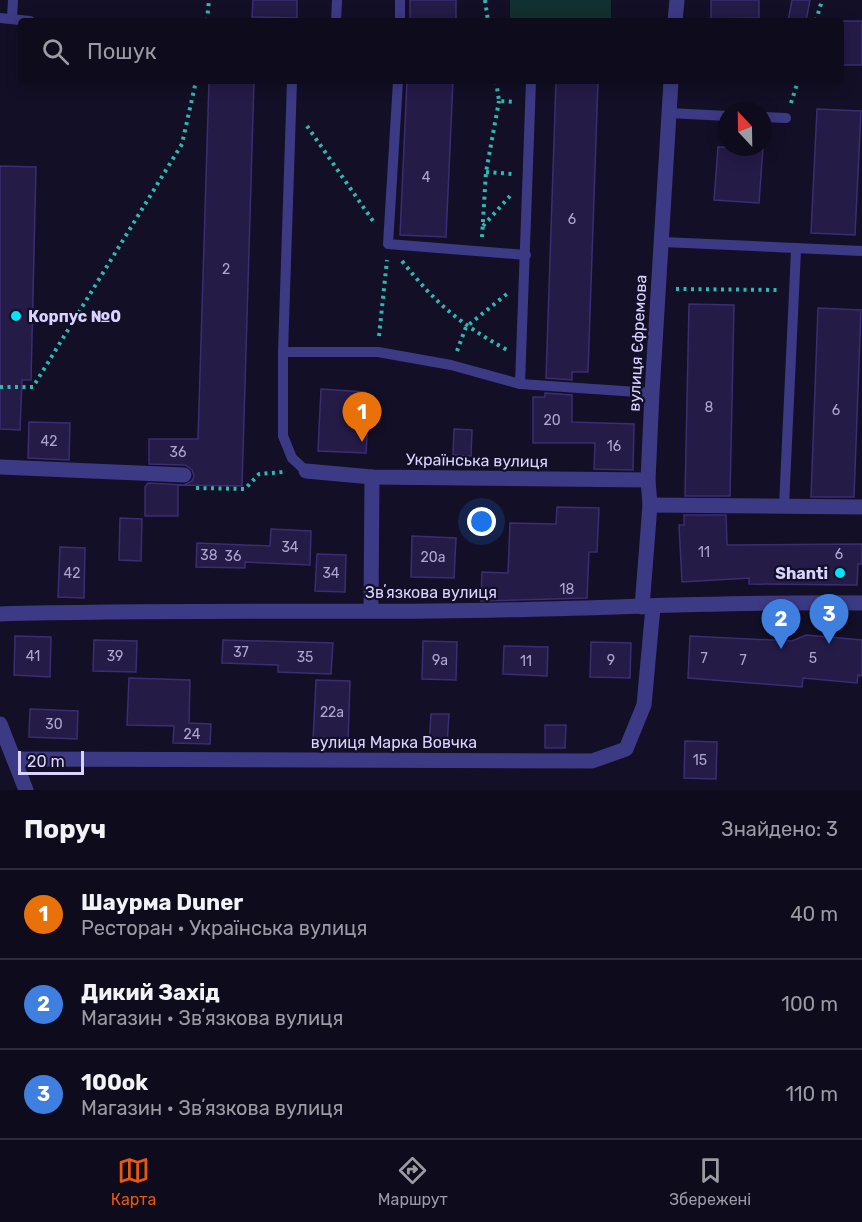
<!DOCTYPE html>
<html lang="uk">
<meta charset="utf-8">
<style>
body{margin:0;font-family:Rubik,sans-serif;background:#1c1929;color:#f1f3f6}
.compass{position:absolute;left:718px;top:102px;width:54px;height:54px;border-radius:50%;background:#0e0b1c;box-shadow:0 3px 15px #0003;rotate:338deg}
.scale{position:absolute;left:18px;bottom:15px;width:66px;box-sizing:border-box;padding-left:6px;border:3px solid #d9d4ff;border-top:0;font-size:16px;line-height:21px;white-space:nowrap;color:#d9d4ff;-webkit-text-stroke:4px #130f26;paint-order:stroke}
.you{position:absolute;left:482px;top:522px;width:21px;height:21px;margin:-15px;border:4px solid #fff;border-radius:50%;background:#1a73e8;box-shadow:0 0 0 9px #1a73e833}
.badge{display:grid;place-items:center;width:39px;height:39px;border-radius:50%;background:#ea580c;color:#fff;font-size:20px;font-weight:700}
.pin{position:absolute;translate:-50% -50px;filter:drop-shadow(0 2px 3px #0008)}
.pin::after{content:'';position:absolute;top:32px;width:21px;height:18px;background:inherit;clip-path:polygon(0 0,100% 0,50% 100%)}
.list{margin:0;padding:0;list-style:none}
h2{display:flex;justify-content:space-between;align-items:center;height:78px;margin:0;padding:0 24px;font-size:26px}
h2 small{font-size:20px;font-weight:400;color:#9b9ba3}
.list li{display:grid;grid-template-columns:39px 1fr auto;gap:18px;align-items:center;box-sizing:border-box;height:90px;padding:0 24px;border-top:2px solid #2e2b3b}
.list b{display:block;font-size:22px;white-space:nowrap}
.list p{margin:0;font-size:20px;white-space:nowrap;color:#9b9ba3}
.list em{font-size:20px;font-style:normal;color:#9b9ba3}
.icon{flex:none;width:33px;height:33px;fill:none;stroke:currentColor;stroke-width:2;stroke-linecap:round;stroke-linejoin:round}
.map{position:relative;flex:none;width:862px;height:790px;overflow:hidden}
.search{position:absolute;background:#0e0b1c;box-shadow:0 3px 15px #0003;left:18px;right:18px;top:18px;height:66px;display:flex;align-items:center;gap:15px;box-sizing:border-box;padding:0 21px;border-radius:6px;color:#9b9ba3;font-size:22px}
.sheet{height:348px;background:#0e0b1c}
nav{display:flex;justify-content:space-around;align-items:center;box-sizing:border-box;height:84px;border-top:2px solid #2e2b3b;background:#0e0b1c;font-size:16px;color:#9b9ba3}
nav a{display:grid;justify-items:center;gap:3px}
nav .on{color:#ea580c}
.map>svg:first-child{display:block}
</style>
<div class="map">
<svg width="862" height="790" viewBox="0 0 862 790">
<rect width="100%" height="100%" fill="#130f26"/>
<rect fill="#12302f" x="510" y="0" width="101" height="21"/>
<g fill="#241b47" stroke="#3b2d73" stroke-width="1.5">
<polygon points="253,0 297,0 297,18 252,17"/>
<rect x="410" y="0" width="46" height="21"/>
<polygon points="711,0 759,0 759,18 711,19"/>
<polygon points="792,0 810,0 806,21 788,21"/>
<rect x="841" y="21" width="21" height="44"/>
<polygon points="209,81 254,81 242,486 178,485 178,516 145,516 145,487 148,483 184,485 192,481 194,476 192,470 185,465 149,464 149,439 198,439"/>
<polygon points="407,81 453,81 446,237 400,235"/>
<polygon points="556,81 598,81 588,372 572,372 572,380 546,378"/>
<polygon points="817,109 861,111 855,235 811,233"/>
<polygon points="718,147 763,147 759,203 714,200"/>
<polygon points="0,166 36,167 31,380 22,380 20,430 0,429"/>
<polygon points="689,304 734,305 730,496 685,496"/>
<polygon points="818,308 861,310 854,497 811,497"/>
<polygon points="321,389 364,392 362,435 367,435 366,453 318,451"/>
<polygon points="545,393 572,395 572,422 634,424 633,470 594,469 595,443 533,443 533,397 545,397"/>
<polygon points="29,422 70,423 69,460 28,458"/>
<polygon points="454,429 472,430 471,456 453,455"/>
<polygon points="557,507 599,508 597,552 589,552 587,598 481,601 482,572 508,573 510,523 556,524"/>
<polygon points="684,515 726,515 727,545 862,544 862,564 858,564 857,585 749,584 749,578 682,582 679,525 684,525"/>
<polygon points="120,518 142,519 141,561 119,560"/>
<polygon points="271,529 311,531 310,565 245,562 245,568 196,567 197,543 270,546"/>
<polygon points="412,536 456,538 454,578 411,577"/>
<polygon points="60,547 85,548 84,598 58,597"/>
<polygon points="317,554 346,555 345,592 315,591"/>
<polygon points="806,635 862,640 862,676 858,675 857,683 803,678 802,687 688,678 690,636 792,641"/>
<polygon points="15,636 51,637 50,677 14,675"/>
<polygon points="94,640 137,641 136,672 93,671"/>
<polygon points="223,640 333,643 331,674 278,672 278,665 222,663"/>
<polygon points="423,641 457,642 456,680 422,679"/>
<polygon points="591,642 631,643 630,678 590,677"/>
<polygon points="504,646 548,647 547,676 503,674"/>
<polygon points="129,678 190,680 189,723 211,724 210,744 173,743 174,726 127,725"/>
<polygon points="316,680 350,681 348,742 313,741"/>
<polygon points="30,709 78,711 77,739 29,737"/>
<polygon points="431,714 449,714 447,746 429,746"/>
<polygon points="545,725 566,725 565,748 545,748"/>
<polygon points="685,741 717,742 716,779 684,778"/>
</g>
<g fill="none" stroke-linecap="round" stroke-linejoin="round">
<g stroke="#2fb8b0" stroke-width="4" stroke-dasharray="3 4.5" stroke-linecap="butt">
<polyline points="485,0 488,21"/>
<polyline points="207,21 209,0"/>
<polyline points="816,21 822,0"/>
<polyline points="496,81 499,101 515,102"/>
<polyline points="791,103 798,81"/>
<polyline points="307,126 373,221"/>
<polyline points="486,172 513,174"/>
<polyline points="483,226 510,196"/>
<polyline points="482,237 486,172 499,101"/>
<path d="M 402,261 C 437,305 459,323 507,350"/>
<polyline points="676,289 780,290"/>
<polyline points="379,336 387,260"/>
<polyline points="457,351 466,327 508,293"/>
<polyline points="0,387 33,387 182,144 196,81"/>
<polyline points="196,488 245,489 259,474 284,472"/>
</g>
<g stroke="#3d3a85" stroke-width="10">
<polyline points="0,18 30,21"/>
<polyline points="12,19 13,0"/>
<polyline points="336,21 337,0"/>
<polyline points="400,21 400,0"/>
<polyline points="292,81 283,352 283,436 292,458 306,471"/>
<polyline points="398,81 388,244 526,255"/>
<polyline points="669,113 727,116"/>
<polyline points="763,117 786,118"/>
<polyline points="663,242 862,251"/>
<polyline points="283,352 378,352 451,365 520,384 531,81"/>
<polyline points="520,384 652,393"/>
<polyline points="784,506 796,250"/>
</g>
<g stroke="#3d3a85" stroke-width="15">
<polyline points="675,21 677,0"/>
<polyline points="0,467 184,475"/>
<polyline points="306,471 372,477 648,480"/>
<polyline points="650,505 862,507"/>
<polyline points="642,607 650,505 648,480 652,393 671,81"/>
<polyline points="371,610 372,477"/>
<path d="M 0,614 C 145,610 290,612 436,611 C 578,610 720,601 862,603"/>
<polyline points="0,724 26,790"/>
<polyline points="14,759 592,761 626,749 644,705 653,607"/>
</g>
</g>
<g fill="#00e5ff" stroke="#130f26" stroke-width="2">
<circle cx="16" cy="316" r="6"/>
<circle cx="840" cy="573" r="6"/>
</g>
<g text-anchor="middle" stroke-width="4.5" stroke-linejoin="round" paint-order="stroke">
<g font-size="14" fill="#aca6d1">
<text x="426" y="182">4</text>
<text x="572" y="224">6</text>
<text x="226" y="274">2</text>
<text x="709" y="412">8</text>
<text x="836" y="415">6</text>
<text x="552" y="425">20</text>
<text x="49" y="446">42</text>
<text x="614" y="451">16</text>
<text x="178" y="457">36</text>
<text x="290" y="552">34</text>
<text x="704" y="557">11</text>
<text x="839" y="559">6</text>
<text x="209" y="560">38</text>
<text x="233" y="561">36</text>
<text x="433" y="562">20а</text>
<text x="72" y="578">42</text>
<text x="331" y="578">34</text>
<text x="567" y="594">18</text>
<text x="241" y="657">37</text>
<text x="33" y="661">41</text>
<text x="115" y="661">39</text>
<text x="305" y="662">35</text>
<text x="704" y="663">7</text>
<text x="813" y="663">5</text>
<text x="440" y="665">9а</text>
<text x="611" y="665">9</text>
<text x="743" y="665">7</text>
<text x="526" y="666">11</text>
<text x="332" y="717">22а</text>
<text x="54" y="729">30</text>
<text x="192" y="739">24</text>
<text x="700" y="765">15</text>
</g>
<g font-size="16" font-weight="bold" fill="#d9d4ff" stroke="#130f26" text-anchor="start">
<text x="28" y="322">Корпус №0</text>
<text x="828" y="579" text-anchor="end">Shanti</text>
</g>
<g font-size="16" fill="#d9d4ff" stroke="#130f26">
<text transform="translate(637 343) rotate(-87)" y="6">вулиця Єфремова</text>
<text transform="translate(477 460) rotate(1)" y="6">Українська вулиця</text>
<text x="431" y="598">Звʼязкова вулиця</text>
<text x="394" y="748">вулиця Марка Вовчка</text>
</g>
</g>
</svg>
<svg class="compass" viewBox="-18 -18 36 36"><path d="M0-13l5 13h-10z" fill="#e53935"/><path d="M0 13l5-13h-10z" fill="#9b9ba3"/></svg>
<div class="scale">20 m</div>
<div class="you"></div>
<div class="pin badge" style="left:362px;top:442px;background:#e8710a">1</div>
<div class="pin badge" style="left:781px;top:649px;background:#3f7fe0">2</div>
<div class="pin badge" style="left:829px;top:644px;background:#3f7fe0">3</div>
<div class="search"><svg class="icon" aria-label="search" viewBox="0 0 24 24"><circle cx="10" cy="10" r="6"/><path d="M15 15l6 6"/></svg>Пошук</div>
</div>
<section class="sheet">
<h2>Поруч<small>Знайдено: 3</small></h2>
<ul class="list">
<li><span class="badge" style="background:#e8710a">1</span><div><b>Шаурма Duner</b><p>Ресторан · Українська вулиця</p></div><em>40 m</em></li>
<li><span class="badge" style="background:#3f7fe0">2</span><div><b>Дикий Захід</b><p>Магазин · Звʼязкова вулиця</p></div><em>100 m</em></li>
<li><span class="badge" style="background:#3f7fe0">3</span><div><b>100ok</b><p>Магазин · Звʼязкова вулиця</p></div><em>110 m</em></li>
</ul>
</section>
<nav>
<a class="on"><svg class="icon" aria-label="map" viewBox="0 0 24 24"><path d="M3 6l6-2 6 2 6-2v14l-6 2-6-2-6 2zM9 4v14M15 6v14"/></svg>Карта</a>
<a><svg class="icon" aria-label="directions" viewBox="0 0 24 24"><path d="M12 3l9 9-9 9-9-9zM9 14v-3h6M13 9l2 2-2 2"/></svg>Маршрут</a>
<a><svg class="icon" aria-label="saved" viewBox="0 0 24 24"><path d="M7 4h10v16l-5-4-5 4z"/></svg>Збережені</a>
</nav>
